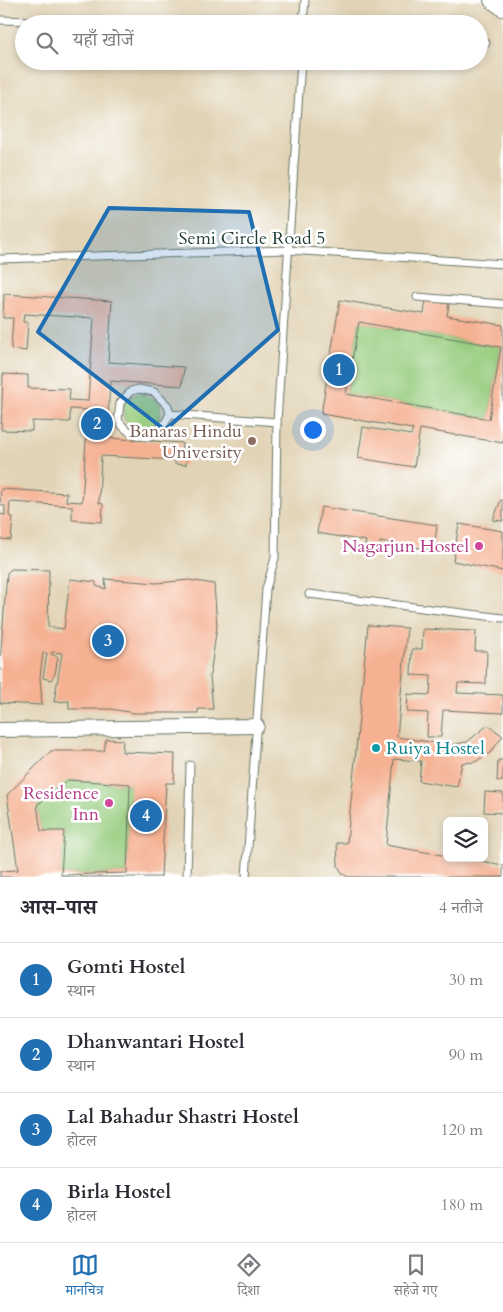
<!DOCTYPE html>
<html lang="hi">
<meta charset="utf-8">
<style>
body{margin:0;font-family:Cardo,"Noto Serif Devanagari",serif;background:#f7f7f7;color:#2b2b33}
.controls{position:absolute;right:15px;bottom:15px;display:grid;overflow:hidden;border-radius:8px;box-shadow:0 2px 8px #0003}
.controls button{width:45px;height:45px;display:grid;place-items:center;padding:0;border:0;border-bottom:1px solid #e1e1e2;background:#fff;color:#2b2b33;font:25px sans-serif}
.you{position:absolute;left:312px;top:429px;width:18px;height:18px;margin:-12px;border:4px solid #fff;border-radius:50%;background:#1a73e8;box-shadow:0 0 0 8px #1a73e833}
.badge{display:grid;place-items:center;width:32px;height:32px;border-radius:50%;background:#1f6fb2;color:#fff;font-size:16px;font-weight:700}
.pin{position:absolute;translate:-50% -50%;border:2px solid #fff;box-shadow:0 1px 5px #0006}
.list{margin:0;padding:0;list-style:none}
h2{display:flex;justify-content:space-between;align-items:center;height:65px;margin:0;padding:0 20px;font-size:21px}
h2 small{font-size:16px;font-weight:400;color:#7c7c81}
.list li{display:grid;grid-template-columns:32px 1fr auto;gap:15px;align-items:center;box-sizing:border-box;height:75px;padding:0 20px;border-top:1px solid #e1e1e2}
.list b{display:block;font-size:19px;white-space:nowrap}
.list p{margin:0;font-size:16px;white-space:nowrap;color:#7c7c81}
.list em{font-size:16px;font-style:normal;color:#7c7c81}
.icon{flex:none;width:28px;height:28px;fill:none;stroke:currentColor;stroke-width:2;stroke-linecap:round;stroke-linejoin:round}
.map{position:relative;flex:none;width:503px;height:877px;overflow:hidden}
.search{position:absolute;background:#fff;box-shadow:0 2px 8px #0003;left:15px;right:15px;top:15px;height:55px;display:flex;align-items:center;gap:12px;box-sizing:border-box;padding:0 18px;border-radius:28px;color:#7c7c81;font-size:19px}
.sheet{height:365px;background:#fff}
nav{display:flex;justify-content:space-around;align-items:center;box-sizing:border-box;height:70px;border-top:1px solid #e1e1e2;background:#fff;font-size:14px;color:#7c7c81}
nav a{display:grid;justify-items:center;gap:2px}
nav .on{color:#1f6fb2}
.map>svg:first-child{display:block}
</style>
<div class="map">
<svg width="503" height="877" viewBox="0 0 503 877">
<rect width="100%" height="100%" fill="#fff"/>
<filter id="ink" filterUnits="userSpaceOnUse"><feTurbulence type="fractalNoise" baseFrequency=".02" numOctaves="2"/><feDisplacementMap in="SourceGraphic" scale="10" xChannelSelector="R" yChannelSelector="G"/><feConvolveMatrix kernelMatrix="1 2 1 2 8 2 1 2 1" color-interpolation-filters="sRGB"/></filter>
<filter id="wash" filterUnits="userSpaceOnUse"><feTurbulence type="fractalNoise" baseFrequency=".0096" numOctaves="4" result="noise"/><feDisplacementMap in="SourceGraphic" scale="20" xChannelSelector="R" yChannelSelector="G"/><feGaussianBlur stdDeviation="1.12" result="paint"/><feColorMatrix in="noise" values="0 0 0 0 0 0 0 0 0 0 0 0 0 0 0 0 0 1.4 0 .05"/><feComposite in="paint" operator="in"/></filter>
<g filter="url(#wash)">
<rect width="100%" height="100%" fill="#f3dcbe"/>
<path fill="#e1d3b5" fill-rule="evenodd" d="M 0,0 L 503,0 L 503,877 L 0,877 ZM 24,24 L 479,24 L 479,61 L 24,61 ZM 447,821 L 484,821 L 484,858 L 447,858 Z"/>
<g fill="#97cc7e" stroke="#5b8459">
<polygon points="359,322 501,347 489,419 346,394"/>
<path d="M 138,393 C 145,395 155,398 159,404 C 162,410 159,423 154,427 C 151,430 146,430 143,431 L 127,423 L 124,418 L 124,405 L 127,400 Z"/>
<polygon points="68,780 130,784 127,873 61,875 64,831 41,831 37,805"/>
</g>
<g id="blocks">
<g fill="#f5b192" fill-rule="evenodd">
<polygon points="4,294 112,301 108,362 184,367 182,386 110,381 107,438 182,443 181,454 187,454 186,465 175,464 175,460 101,456 99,503 103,504 102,522 72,520 72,506 10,502 9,516 13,517 11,540 0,539 0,514 5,515 5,506 0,505 1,489 67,493 66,501 82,502 88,410 70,409 70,422 32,421 32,431 1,430 3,374 28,375 28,388 70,389 69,400 88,401 94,318 24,314 23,322 28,322 26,351 11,349 13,318 3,318"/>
<path d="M 340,300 L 424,314 L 426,300 L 449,304 L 447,316 L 503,325 L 503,443 L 420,429 L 414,467 L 358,458 L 363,427 L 411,435 L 413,429 L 321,414 ZM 359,322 L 501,347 L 489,419 L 346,394 Z"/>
<polygon points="501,500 503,500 503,521 493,520"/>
<polygon points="321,507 437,525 434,550 380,542 379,549 365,547 366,541 317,533"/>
<polygon points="459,524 503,531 503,571 453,561"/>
<polygon points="11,569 49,570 48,627 64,629 70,579 96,582 96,586 106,589 105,579 157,583 189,580 214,584 217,626 210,676 213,709 198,709 198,713 134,713 111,709 69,709 69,701 54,702 62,653 52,652 51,654 58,657 55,674 51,680 43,678 47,653 43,653 40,677 42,705 0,703 0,662 7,573"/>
<polygon points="368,625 407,628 397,737 449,745 467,742 488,725 503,736 491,752 475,762 462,763 457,787 419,781 421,761 394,759 386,845 447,856 447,858 463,858 503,865 503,877 348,877 342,873 338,866 337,843 347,843"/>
<polygon points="423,629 476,631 475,651 487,651 486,684 458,683 457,693 503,695 503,713 443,710 441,737 427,737 428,713 407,712 408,694 430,695 431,676 411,675 412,649 422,649"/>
<path d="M 106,739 L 123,740 L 122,752 L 175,754 L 174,783 L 166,783 L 161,877 L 0,877 L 0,871 L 18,870 L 7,795 L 51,751 L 104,751 ZM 68,780 L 130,784 L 127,873 L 61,875 L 64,831 L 41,831 L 37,805 Z"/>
<polygon points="498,760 503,760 503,781 497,781"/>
<polygon points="485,792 503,793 503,813 484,812"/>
</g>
</g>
</g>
<g filter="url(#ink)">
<use href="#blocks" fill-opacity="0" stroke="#697564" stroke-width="1"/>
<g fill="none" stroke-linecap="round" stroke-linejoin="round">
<defs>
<g id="service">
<polyline points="0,20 135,24"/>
<polyline points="303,24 305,0"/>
<polyline points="479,43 486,43"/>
<polyline points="0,259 288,250 503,264"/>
<polyline points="417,297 503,304"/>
<path d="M 170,414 L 165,423 L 150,437 C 136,437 125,431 118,420 L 120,403 L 131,391 L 139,389 L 154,392 L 168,406 L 170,414 L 277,422"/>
<polyline points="309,594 503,618"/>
<polyline points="187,877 190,765"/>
<polyline points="246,877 266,589 275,558 277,422 301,61"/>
</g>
<polyline id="minor" points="0,730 257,726"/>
<polyline id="tertiary" points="492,0 503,8"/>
</defs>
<use href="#service" stroke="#697564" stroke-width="9"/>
<use href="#minor" stroke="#697564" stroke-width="16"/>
<use href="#tertiary" stroke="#697564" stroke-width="18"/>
<use href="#service" stroke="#fff" stroke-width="7"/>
<use href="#minor" stroke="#fff" stroke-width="14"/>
<use href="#tertiary" stroke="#fff" stroke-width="16"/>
</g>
</g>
<path fill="#1f6fb2" fill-opacity="0.2" stroke="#1f6fb2" stroke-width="4" stroke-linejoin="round" d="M 109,208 L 249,212 L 278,330 L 165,430 L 38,332 Z"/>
<circle fill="#8d6e63" stroke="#fff" stroke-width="2" cx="252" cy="441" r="5"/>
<g fill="#d1479c" stroke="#fff" stroke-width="2">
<circle cx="479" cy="546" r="5"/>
<circle cx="109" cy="803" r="5"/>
</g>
<circle fill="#0f9aa8" stroke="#fff" stroke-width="2" cx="376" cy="748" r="5"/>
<g text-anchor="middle" stroke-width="5" stroke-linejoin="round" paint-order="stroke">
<g font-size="18" fill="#1f3d34" stroke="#fff">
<text x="252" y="244">Semi Circle Road 5</text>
</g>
<g font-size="18" fill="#785e54" stroke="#fff" text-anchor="end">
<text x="242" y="437">Banaras Hindu<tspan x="242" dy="21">University</tspan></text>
</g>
<g font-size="18" fill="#b23c85" stroke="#fff" text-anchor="end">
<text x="469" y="552">Nagarjun Hostel</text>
<text x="99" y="799">Residence<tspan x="99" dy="21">Inn</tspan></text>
</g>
<g font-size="18" fill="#0d838f" stroke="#fff" text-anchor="start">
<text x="386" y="754">Ruiya Hostel</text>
</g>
</g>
</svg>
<div class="controls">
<button><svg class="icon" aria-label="layers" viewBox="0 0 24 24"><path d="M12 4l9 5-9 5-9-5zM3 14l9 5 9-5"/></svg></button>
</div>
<div class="you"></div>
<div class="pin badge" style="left:339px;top:370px">1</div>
<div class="pin badge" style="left:97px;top:424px">2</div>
<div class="pin badge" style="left:108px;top:641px">3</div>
<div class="pin badge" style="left:146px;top:816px">4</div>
<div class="search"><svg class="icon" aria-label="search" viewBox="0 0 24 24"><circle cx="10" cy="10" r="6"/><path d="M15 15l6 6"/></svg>यहाँ खोजें</div>
</div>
<section class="sheet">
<h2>आस-पास<small>4 नतीजे</small></h2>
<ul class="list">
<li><span class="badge">1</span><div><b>Gomti Hostel</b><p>स्थान</p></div><em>30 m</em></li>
<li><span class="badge">2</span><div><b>Dhanwantari Hostel</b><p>स्थान</p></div><em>90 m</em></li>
<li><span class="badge">3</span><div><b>Lal Bahadur Shastri Hostel</b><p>होटल</p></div><em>120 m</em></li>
<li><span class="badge">4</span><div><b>Birla Hostel</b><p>होटल</p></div><em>180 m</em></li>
</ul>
</section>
<nav>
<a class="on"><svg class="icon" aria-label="map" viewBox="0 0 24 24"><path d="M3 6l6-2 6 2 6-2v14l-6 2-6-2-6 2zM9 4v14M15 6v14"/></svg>मानचित्र</a>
<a><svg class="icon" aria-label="directions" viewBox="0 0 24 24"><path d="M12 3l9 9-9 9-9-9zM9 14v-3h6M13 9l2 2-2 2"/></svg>दिशा</a>
<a><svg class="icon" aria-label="saved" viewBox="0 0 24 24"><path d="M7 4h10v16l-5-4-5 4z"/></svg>सहेजे गए</a>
</nav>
